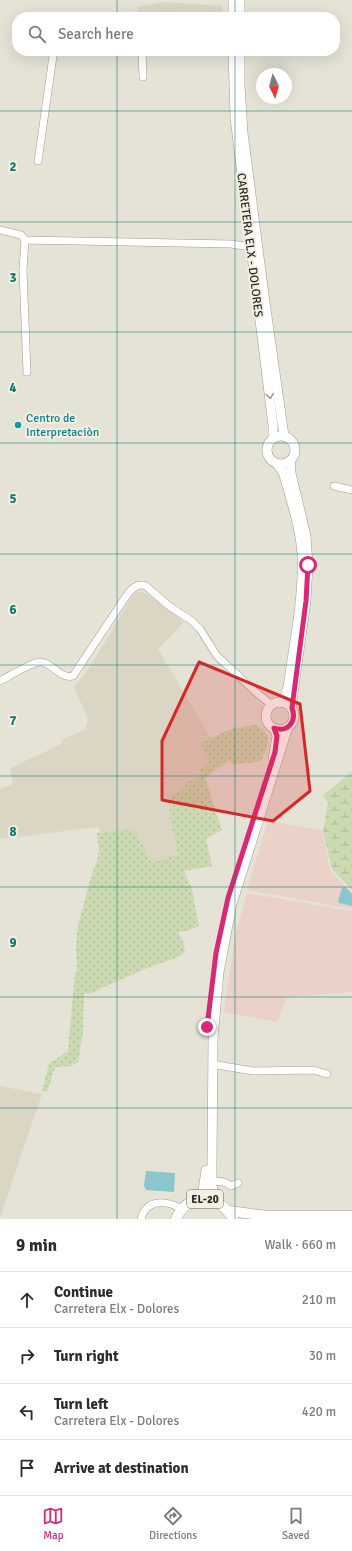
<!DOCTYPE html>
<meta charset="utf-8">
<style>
body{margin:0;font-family:Signika,sans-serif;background:#f7f7f7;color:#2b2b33}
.compass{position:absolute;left:256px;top:68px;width:36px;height:36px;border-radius:50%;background:#fff;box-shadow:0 4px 16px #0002;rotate:174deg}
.stop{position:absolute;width:12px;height:12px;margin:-9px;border:3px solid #db2777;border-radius:50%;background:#fff}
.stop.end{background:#db2777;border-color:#fff;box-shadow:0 1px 4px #0008}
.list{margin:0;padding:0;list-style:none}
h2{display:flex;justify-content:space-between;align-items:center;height:52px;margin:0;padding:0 16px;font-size:17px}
h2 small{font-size:13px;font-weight:400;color:#7c7c81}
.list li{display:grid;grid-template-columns:26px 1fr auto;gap:12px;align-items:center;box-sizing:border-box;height:56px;padding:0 16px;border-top:1px solid #e1e1e2}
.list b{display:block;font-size:15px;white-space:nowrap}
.list p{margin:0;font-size:13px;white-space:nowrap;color:#7c7c81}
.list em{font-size:13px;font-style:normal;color:#7c7c81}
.icon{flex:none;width:22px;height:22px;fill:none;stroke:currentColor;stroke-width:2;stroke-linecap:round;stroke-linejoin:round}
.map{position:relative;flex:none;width:352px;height:1219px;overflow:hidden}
.search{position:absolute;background:#fff;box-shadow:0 4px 16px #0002;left:12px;right:12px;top:12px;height:44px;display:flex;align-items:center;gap:10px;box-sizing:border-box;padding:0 14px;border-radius:16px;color:#7c7c81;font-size:15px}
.sheet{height:276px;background:#fff}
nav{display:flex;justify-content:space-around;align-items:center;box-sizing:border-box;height:56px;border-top:1px solid #e1e1e2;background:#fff;font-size:11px;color:#7c7c81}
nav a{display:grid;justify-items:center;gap:2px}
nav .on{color:#db2777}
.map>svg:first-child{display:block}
</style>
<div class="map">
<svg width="352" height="1219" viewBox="0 0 352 1219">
<defs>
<pattern id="grass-dots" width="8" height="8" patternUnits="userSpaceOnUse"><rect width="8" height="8" fill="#cbdab1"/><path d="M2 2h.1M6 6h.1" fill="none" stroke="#aebb98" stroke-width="1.8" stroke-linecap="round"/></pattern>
<pattern id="wetland-marsh" width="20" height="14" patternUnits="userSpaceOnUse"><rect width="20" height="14" fill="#cbdab1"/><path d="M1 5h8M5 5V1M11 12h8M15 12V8" fill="none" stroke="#aebb98"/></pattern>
</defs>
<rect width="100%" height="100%" fill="#e5e2d6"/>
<g fill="#ead2c9">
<polygon points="268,821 322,830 330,871 352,892 352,909 247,890"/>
<polygon points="247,893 352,911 352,992 287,997 277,1022 224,1012 235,936"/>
</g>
<g fill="#dbd6c4">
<polygon points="163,2 222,6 222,17 138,17 137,7"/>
<polygon points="141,591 155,599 184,622 158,649 211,738 202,743 210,764 197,770 200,776 184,783 186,787 168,797 171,823 178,854 152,863 137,833 101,833 98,827 0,839 0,789 13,784 10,768 62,744 61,740 86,729 88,719 74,687 90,667 128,603 135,593"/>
<polygon points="0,1086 42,1094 0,1218"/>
</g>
<path fill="url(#grass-dots)" d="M 255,725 C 276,733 267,746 261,761 L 234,765 L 228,761 L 205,778 L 222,830 L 206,839 L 212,866 L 184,871 L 192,889 L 199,926 L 187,931 L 178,932 L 183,941 L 185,952 L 178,957 L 142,970 L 91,993 L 84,994 L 83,1032 L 78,1062 L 71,1066 L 55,1067 L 47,1092 L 42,1091 L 49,1064 L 68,1051 L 75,972 L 77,971 L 76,944 L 78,926 L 91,877 L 97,861 L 99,851 L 97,833 L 132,829 L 137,833 L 152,863 L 178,854 L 171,823 L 168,797 L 186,787 L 184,783 L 200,776 L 197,770 L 210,764 L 201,743 L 233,728 Z"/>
<polygon fill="url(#wetland-marsh)" points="352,772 352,890 332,869 323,832 328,803 323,795"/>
<g fill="#89c6cd">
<polygon points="345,887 352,894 352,906 339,903 338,901 342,888"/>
<polygon points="146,1171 175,1173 174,1192 146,1190 144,1186"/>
</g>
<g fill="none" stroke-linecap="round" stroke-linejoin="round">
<defs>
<g id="minor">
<polyline points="142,51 143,77"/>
<polyline points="38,161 53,56"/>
<polyline points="0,230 21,235 25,240"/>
<polyline points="23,270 25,240 231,244 244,246"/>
<polyline points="23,271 27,372"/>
<polyline points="334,486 352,490"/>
<path d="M 0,681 C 8,677 32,662 40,662 C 52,662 61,680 73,676 L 129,592 C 134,587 139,583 146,586 L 169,606 L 192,621 L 200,629 L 217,656 L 258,694 L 272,705"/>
<polyline points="217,1065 253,1071 313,1070 327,1074"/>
<path d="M 211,1181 C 218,1181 226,1181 231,1186 L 238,1183"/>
<path d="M 141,1219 C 142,1216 143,1212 145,1210 C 154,1199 172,1202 182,1210"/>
</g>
<g id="major">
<polyline points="233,0 233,17"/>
<polyline points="240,0 240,17"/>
<polyline points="233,51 235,118 273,425 273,438"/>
<polyline points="240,51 240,85 243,133 264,295 284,436"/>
<circle cx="281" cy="450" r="14"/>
<polyline points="290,461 291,473 306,536 308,565 306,601 291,708"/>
<path d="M 276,463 L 281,469 L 284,475 C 291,500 300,527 302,553 C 304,598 294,643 288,687 L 284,699 L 279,703"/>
<circle cx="280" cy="716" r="14"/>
<polyline points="273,758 277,736 274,728"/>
<polyline points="197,1200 203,1191 206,1170"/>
<polyline points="217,1202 212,1186 212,1163 213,1039 219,972 232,904 288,727"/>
</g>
<g id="highway">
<polyline points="229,1211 268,1216 352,1216"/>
<path d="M 176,1219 C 188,1191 220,1194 233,1219"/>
</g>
</defs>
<use href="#minor" stroke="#a09d92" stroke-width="8"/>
<use href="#major" stroke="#a09d92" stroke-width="10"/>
<use href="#highway" stroke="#a09d92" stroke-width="11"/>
<use href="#minor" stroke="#fff" stroke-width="7"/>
<use href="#major" stroke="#fff" stroke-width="9"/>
<use href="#highway" stroke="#fff" stroke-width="10"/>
</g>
<defs><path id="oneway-chevron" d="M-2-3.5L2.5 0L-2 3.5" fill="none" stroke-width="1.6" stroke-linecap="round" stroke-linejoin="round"/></defs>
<use stroke="#9f9e9c" href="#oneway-chevron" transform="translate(270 396) rotate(83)"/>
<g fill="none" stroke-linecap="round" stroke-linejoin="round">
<path stroke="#db2777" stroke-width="5" d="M 207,1027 L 216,953 L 228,898 L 275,752 L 277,736 L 274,728 C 288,733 297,721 292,708 L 306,601 L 308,565"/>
</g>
<path fill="#d62828" fill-opacity="0.2" stroke="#d62828" stroke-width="3" stroke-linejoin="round" d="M 199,662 L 300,704 L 310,791 L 273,821 L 162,800 L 162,741 Z"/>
<path fill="none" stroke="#0f766e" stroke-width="1" stroke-opacity="0.55" d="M 117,0 L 117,17M 235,0 L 235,17M 117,51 L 117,1219M 235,51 L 235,1219M 0,111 L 352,111M 0,222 L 352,222M 0,332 L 352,332M 0,443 L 352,443M 0,554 L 352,554M 0,665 L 352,665M 0,776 L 352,776M 0,887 L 352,887M 0,997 L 352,997M 0,1108 L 352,1108"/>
<circle fill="#0f9aa8" stroke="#f2efe3" stroke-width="1.5" cx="18" cy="425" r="4"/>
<g text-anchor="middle" stroke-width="4" stroke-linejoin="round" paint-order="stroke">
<rect fill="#f2efe3" stroke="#65645d" stroke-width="1" x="187" y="1190" width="36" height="18" rx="3"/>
<g font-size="11" font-weight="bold" fill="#292823">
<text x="205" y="1203">EL-20</text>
</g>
<g font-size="12" fill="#292823" stroke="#f2efe3">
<text transform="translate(250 245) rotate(83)" y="4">CARRETERA ELX - DOLORES</text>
</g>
<g font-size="12" fill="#0d838f" stroke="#f2efe3" text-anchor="start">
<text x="26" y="422">Centro de<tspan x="26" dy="14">Interpretaciòn</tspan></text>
</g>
</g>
<g font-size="13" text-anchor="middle" font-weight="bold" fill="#0f766e" stroke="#f2efe3" stroke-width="4" stroke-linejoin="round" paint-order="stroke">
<text x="13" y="171">2</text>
<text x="13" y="282">3</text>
<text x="13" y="392">4</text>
<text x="13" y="503">5</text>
<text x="13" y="614">6</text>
<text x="13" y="725">7</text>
<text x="13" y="836">8</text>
<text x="13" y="947">9</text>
</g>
</svg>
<svg class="compass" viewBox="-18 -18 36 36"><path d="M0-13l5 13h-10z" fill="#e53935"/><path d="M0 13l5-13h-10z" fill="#7c7c81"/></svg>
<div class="stop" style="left:308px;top:565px"></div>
<div class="stop end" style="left:207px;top:1027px"></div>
<div class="search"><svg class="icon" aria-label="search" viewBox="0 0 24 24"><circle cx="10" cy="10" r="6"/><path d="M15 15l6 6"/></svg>Search here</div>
</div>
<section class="sheet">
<h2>9 min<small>Walk · 660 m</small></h2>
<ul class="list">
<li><svg class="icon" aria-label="ahead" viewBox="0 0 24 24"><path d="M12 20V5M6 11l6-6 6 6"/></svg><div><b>Continue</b><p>Carretera Elx - Dolores</p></div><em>210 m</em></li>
<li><svg class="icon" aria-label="right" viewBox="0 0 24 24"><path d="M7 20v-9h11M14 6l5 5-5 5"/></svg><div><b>Turn right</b></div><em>30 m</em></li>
<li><svg class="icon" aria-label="left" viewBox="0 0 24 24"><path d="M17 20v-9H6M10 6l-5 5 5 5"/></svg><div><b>Turn left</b><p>Carretera Elx - Dolores</p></div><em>420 m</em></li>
<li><svg class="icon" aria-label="arrive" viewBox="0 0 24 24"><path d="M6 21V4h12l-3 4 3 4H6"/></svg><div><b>Arrive at destination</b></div></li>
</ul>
</section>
<nav>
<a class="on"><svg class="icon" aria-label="map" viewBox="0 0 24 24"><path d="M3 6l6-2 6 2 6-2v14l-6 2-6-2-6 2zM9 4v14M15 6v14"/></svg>Map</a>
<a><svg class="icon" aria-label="directions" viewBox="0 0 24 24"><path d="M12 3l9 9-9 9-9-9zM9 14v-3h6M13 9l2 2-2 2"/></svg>Directions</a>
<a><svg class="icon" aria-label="saved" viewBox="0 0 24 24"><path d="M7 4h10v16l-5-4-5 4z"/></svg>Saved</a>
</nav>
